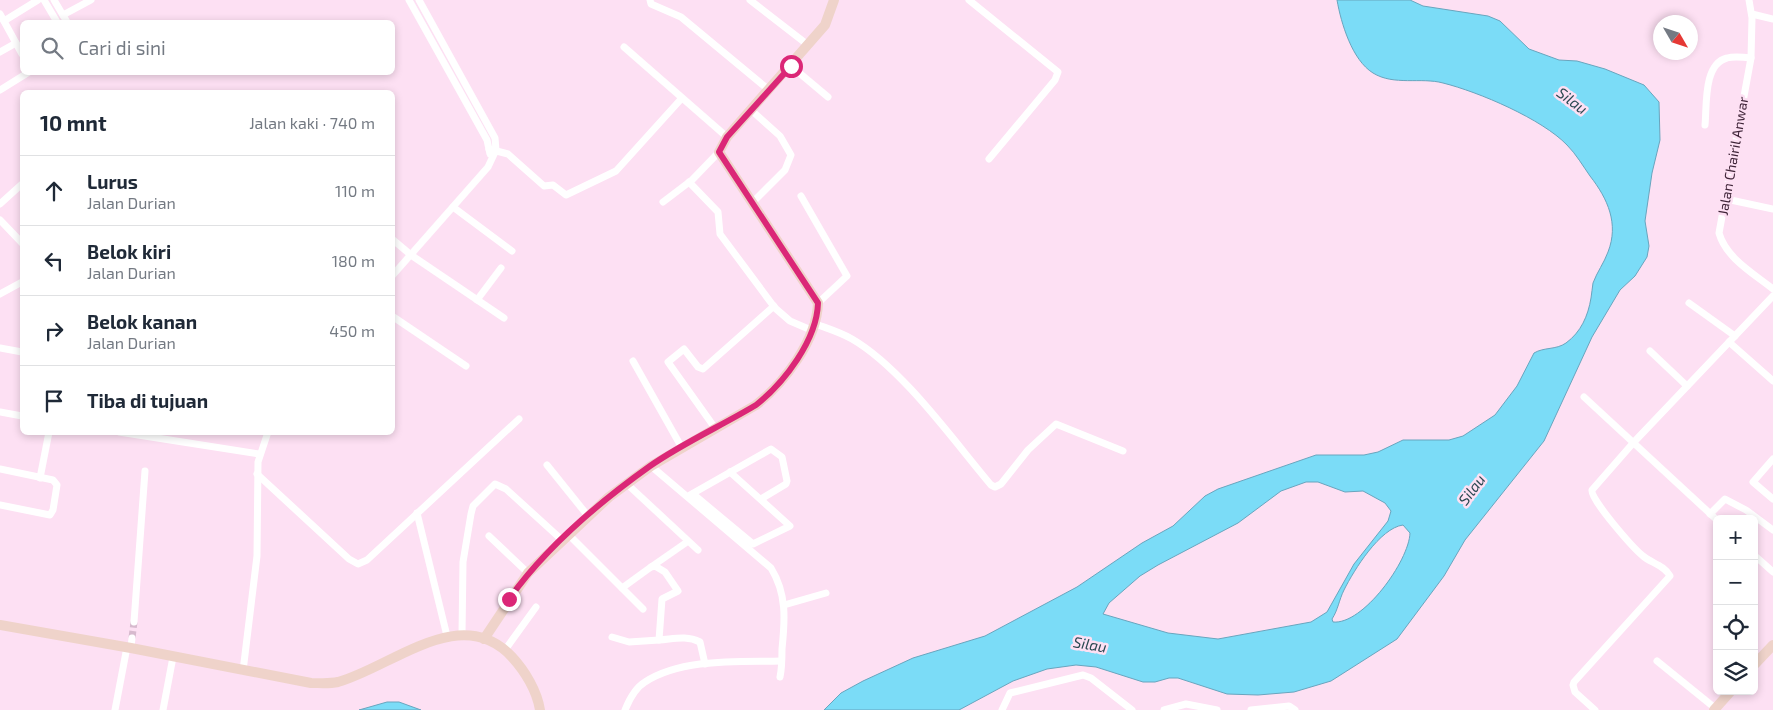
<!DOCTYPE html>
<html lang="id">
<meta charset="utf-8">
<style>
body{margin:0;font-family:"Exo 2",sans-serif;background:#f6f6f7;color:#1f2937}
.controls{position:absolute;right:15px;bottom:15px;display:grid;overflow:hidden;border-radius:8px;box-shadow:0 2px 8px #0003}
.controls button{width:45px;height:45px;display:grid;place-items:center;padding:0;border:0;border-bottom:1px solid #e0e1e3;background:#fff;color:#1f2937;font:25px sans-serif}
.compass{position:absolute;left:1653px;top:15px;width:45px;height:45px;border-radius:50%;background:#fff;box-shadow:0 2px 8px #0003;rotate:129deg}
.stop{position:absolute;width:15px;height:15px;margin:-11px;border:4px solid #db2777;border-radius:50%;background:#fff}
.stop.end{background:#db2777;border-color:#fff;box-shadow:0 1px 5px #0008}
.list{margin:0;padding:0;list-style:none}
h2{display:flex;justify-content:space-between;align-items:center;height:65px;margin:0;padding:0 20px;font-size:21px}
h2 small{font-size:16px;font-weight:400;color:#747a83}
.list li{display:grid;grid-template-columns:32px 1fr auto;gap:15px;align-items:center;box-sizing:border-box;height:70px;padding:0 20px;border-top:1px solid #e0e1e3}
.list b{display:block;font-size:19px;white-space:nowrap}
.list p{margin:0;font-size:16px;white-space:nowrap;color:#747a83}
.list em{font-size:16px;font-style:normal;color:#747a83}
.icon{flex:none;width:28px;height:28px;fill:none;stroke:currentColor;stroke-width:2;stroke-linecap:round;stroke-linejoin:round}
.map{position:relative;flex:none;width:1773px;height:710px;overflow:hidden}
.search{position:absolute;background:#fff;box-shadow:0 2px 8px #0003;left:20px;top:20px;width:375px;height:55px;display:flex;align-items:center;gap:12px;box-sizing:border-box;padding:0 18px;border-radius:8px;color:#747a83;font-size:19px}
.panel{position:absolute;background:#fff;box-shadow:0 2px 8px #0003;left:20px;top:90px;width:375px;height:345px;border-radius:8px}
.map>svg:first-child{display:block}
</style>
<div class="map">
<svg width="1773" height="710" viewBox="0 0 1773 710">
<rect width="100%" height="100%" fill="#fde0f3"/>
<g fill="#7bdcf7" stroke="#69a5be" fill-rule="evenodd">
<path d="M 1337,0 L 1410,0 L 1423,6 L 1488,16 L 1500,21 L 1529,49 L 1559,60 L 1577,61 L 1605,69 L 1644,85 L 1659,102 L 1660,140 L 1652,173 L 1645,221 L 1649,246 L 1647,257 L 1635,276 L 1620,290 L 1592,337 L 1544,441 L 1465,540 L 1444,576 L 1397,639 L 1331,681 L 1294,692 L 1258,695 L 1227,694 L 1178,678 L 1169,678 L 1155,682 L 1143,682 L 1096,667 L 1076,665 L 1047,669 L 1013,681 L 959,710 L 824,710 L 841,693 L 863,681 L 913,658 L 985,636 L 1077,587 L 1142,543 L 1173,526 L 1205,496 L 1218,489 L 1316,455 L 1364,455 L 1378,452 L 1403,440 L 1449,440 L 1463,436 L 1495,415 L 1517,386 L 1534,353 C 1544,347 1556,350 1566,343 C 1581,332 1588,316 1591,298 C 1592,293 1592,288 1593,283 C 1597,272 1604,263 1608,252 C 1619,224 1608,199 1590,176 C 1583,166 1576,154 1567,145 C 1542,119 1479,92 1443,83 C 1421,77 1394,86 1373,73 C 1352,60 1341,23 1337,0 ZM 1306,482 L 1318,482 L 1345,492 L 1363,491 L 1385,503 L 1391,511 L 1388,521 L 1354,564 L 1327,612 L 1311,622 L 1218,639 L 1168,633 L 1103,614 L 1109,603 L 1140,576 L 1158,565 L 1238,523 L 1281,491 ZM 1403,525 L 1410,533 C 1409,561 1363,625 1333,622 L 1332,619 C 1338,610 1339,600 1344,590 C 1354,570 1380,528 1403,525 Z"/>
<polygon points="387,702 399,702 421,710 359,710"/>
</g>
<g fill="none" stroke-linecap="round" stroke-linejoin="round">
<polyline stroke="#d7bace" stroke-width="7" stroke-dasharray="7 3.5" stroke-linecap="butt" points="132,638 134,622"/>
<g stroke="#fff" stroke-width="7">
<polyline points="44,0 57,22"/>
<polyline points="54,0 67,22"/>
<polyline points="409,0 487,140 490,154"/>
<polyline points="650,0 651,4 681,17 769,90"/>
<polyline points="750,0 808,45"/>
<polyline points="969,0 1058,72 1055,80 989,159"/>
<path d="M 1749,0 L 1752,18 L 1751,58 L 1719,233 C 1726,258 1753,273 1773,289"/>
<polyline points="0,14 22,54"/>
<polyline points="1752,14 1773,19"/>
<polyline points="63,15 91,0"/>
<polyline points="4,21 38,0"/>
<polyline points="624,47 727,137"/>
<polyline points="0,52 16,43"/>
<polyline points="791,66 828,97"/>
<polyline points="0,90 29,72"/>
<polyline points="751,110 780,136 791,155 785,170 754,201"/>
<path d="M 1705,125 C 1707,106 1703,64 1727,58 C 1734,56 1743,57 1751,58"/>
<polyline points="489,149 508,154 544,186 553,185 566,195 616,171 682,98"/>
<polyline points="689,182 718,212 720,234 775,308 790,321 811,330"/>
<polyline points="801,196 847,276 818,303"/>
<polyline points="1726,199 1773,209"/>
<polyline points="663,202 692,180 719,152"/>
<polyline points="0,204 22,184"/>
<polyline points="453,207 512,251"/>
<polyline points="0,220 22,243"/>
<polyline points="392,239 411,255 504,318"/>
<polyline points="392,276 488,167 496,150 495,138 419,0"/>
<polyline points="0,294 22,282"/>
<polyline points="477,300 501,268"/>
<polyline points="1689,303 1735,336"/>
<polyline points="392,316 466,366"/>
<path d="M 813,323 C 826,328 840,332 852,339 C 902,368 953,440 991,485 L 995,487 L 1001,484 L 1028,450 L 1056,424 L 1123,451"/>
<polyline points="1729,342 1773,381"/>
<polyline points="0,348 22,352"/>
<polyline points="1650,351 1687,386"/>
<polyline points="633,361 682,448"/>
<polyline points="1584,397 1717,520"/>
<polyline points="0,412 22,416"/>
<polyline points="715,428 668,362 684,349 698,367 703,369 774,306"/>
<polyline points="119,432 259,454"/>
<polyline points="1773,459 1753,482 1773,499"/>
<polyline points="547,465 588,516"/>
<path d="M 651,466 L 771,568 C 787,594 785,620 782,649 C 782,658 782,668 780,677"/>
<polyline points="0,469 53,480 57,485 53,510 50,515 0,505"/>
<polyline points="257,474 349,559 358,564 367,560 519,419"/>
<polyline points="40,478 49,432"/>
<polyline points="627,484 698,550"/>
<polyline points="693,494 753,544 790,526 730,472"/>
<polyline points="690,495 771,449 782,457 787,481 786,484 761,499"/>
<polyline points="417,513 447,636"/>
<polyline points="1710,514 1725,499 1746,510 1773,530"/>
<polyline points="568,534 643,609"/>
<polyline points="489,536 528,573"/>
<polyline points="1754,555 1773,572"/>
<polyline points="651,567 687,542"/>
<path d="M 622,588 L 651,567 L 655,566 L 665,572 L 678,591 L 662,599 L 659,640 C 674,639 686,635 700,642 L 705,664"/>
<polyline points="784,605 826,593"/>
<polyline points="134,622 145,471"/>
<polyline points="462,634 463,562 471,514 473,506 495,484 506,489 562,540"/>
<polyline points="612,637 629,642 659,640"/>
<polyline points="131,648 132,638"/>
<polyline points="505,650 536,607"/>
<polyline points="1657,661 1715,708"/>
<polyline points="243,671 257,556 258,462 268,432"/>
<polyline points="115,710 127,647"/>
<polyline points="163,710 173,657"/>
<path d="M 625,710 C 629,700 635,688 645,682 C 682,658 739,662 781,661"/>
<polyline points="1002,710 1010,693 1083,675 1091,678 1132,710"/>
<polyline points="1164,710 1186,704 1217,710"/>
<polyline points="1251,710 1289,706 1295,710"/>
<path d="M 1595,710 L 1575,692 L 1573,685 L 1574,682 L 1670,576 C 1664,565 1651,563 1643,556 C 1633,548 1590,499 1592,490 L 1634,442 L 1773,296"/>
</g>
<g stroke="#efd3ca" stroke-width="10">
<path d="M 0,625 L 131,648 L 311,683 C 320,683 329,684 338,682 C 392,667 461,602 512,657 C 525,671 537,691 540,710"/>
<path d="M 484,639 L 528,573 L 609,497 L 651,466 L 756,405 C 784,383 817,340 818,303 L 719,152 L 727,137 L 825,25 L 834,0"/>
<polyline points="1754,665 1773,645"/>
<polyline points="1714,710 1731,691"/>
</g>
</g>
<g fill="none" stroke-linecap="round" stroke-linejoin="round">
<path stroke="#db2777" stroke-width="6" d="M 509,599 C 546,547 598,503 650,466 C 683,443 721,426 756,405 C 784,383 817,340 818,303 L 719,152 L 727,137 L 791,66"/>
</g>
<g text-anchor="middle" stroke-width="5" stroke-linejoin="round" paint-order="stroke">
<g font-size="14" fill="#3f2438" stroke="#fde0f3">
<text transform="translate(1733 156) rotate(-80)" y="5">Jalan Chairil Anwar</text>
</g>
<g font-size="15" font-style="italic" fill="#2a4851" stroke="#fde0f3">
<text transform="translate(1572 101) rotate(37)" y="5">Silau</text>
<text transform="translate(1472 490) rotate(-53)" y="5">Silau</text>
<text transform="translate(1090 645) rotate(10)" y="5">Silau</text>
</g>
</g>
</svg>
<div class="controls">
<button>+</button>
<button>−</button>
<button><svg class="icon" aria-label="locate" viewBox="0 0 24 24"><circle cx="12" cy="12" r="6"/><path d="M12 2v4M12 18v4M2 12h4M18 12h4"/></svg></button>
<button><svg class="icon" aria-label="layers" viewBox="0 0 24 24"><path d="M12 4l9 5-9 5-9-5zM3 14l9 5 9-5"/></svg></button>
</div>
<svg class="compass" viewBox="-18 -18 36 36"><path d="M0-13l5 13h-10z" fill="#e53935"/><path d="M0 13l5-13h-10z" fill="#747a83"/></svg>
<div class="stop" style="left:791px;top:66px"></div>
<div class="stop end" style="left:509px;top:599px"></div>
<div class="search"><svg class="icon" aria-label="search" viewBox="0 0 24 24"><circle cx="10" cy="10" r="6"/><path d="M15 15l6 6"/></svg>Cari di sini</div>
<section class="panel">
<h2>10 mnt<small>Jalan kaki · 740 m</small></h2>
<ul class="list">
<li><svg class="icon" aria-label="ahead" viewBox="0 0 24 24"><path d="M12 20V5M6 11l6-6 6 6"/></svg><div><b>Lurus</b><p>Jalan Durian</p></div><em>110 m</em></li>
<li><svg class="icon" aria-label="left" viewBox="0 0 24 24"><path d="M17 20v-9H6M10 6l-5 5 5 5"/></svg><div><b>Belok kiri</b><p>Jalan Durian</p></div><em>180 m</em></li>
<li><svg class="icon" aria-label="right" viewBox="0 0 24 24"><path d="M7 20v-9h11M14 6l5 5-5 5"/></svg><div><b>Belok kanan</b><p>Jalan Durian</p></div><em>450 m</em></li>
<li><svg class="icon" aria-label="arrive" viewBox="0 0 24 24"><path d="M6 21V4h12l-3 4 3 4H6"/></svg><div><b>Tiba di tujuan</b></div></li>
</ul>
</section>
</div>
